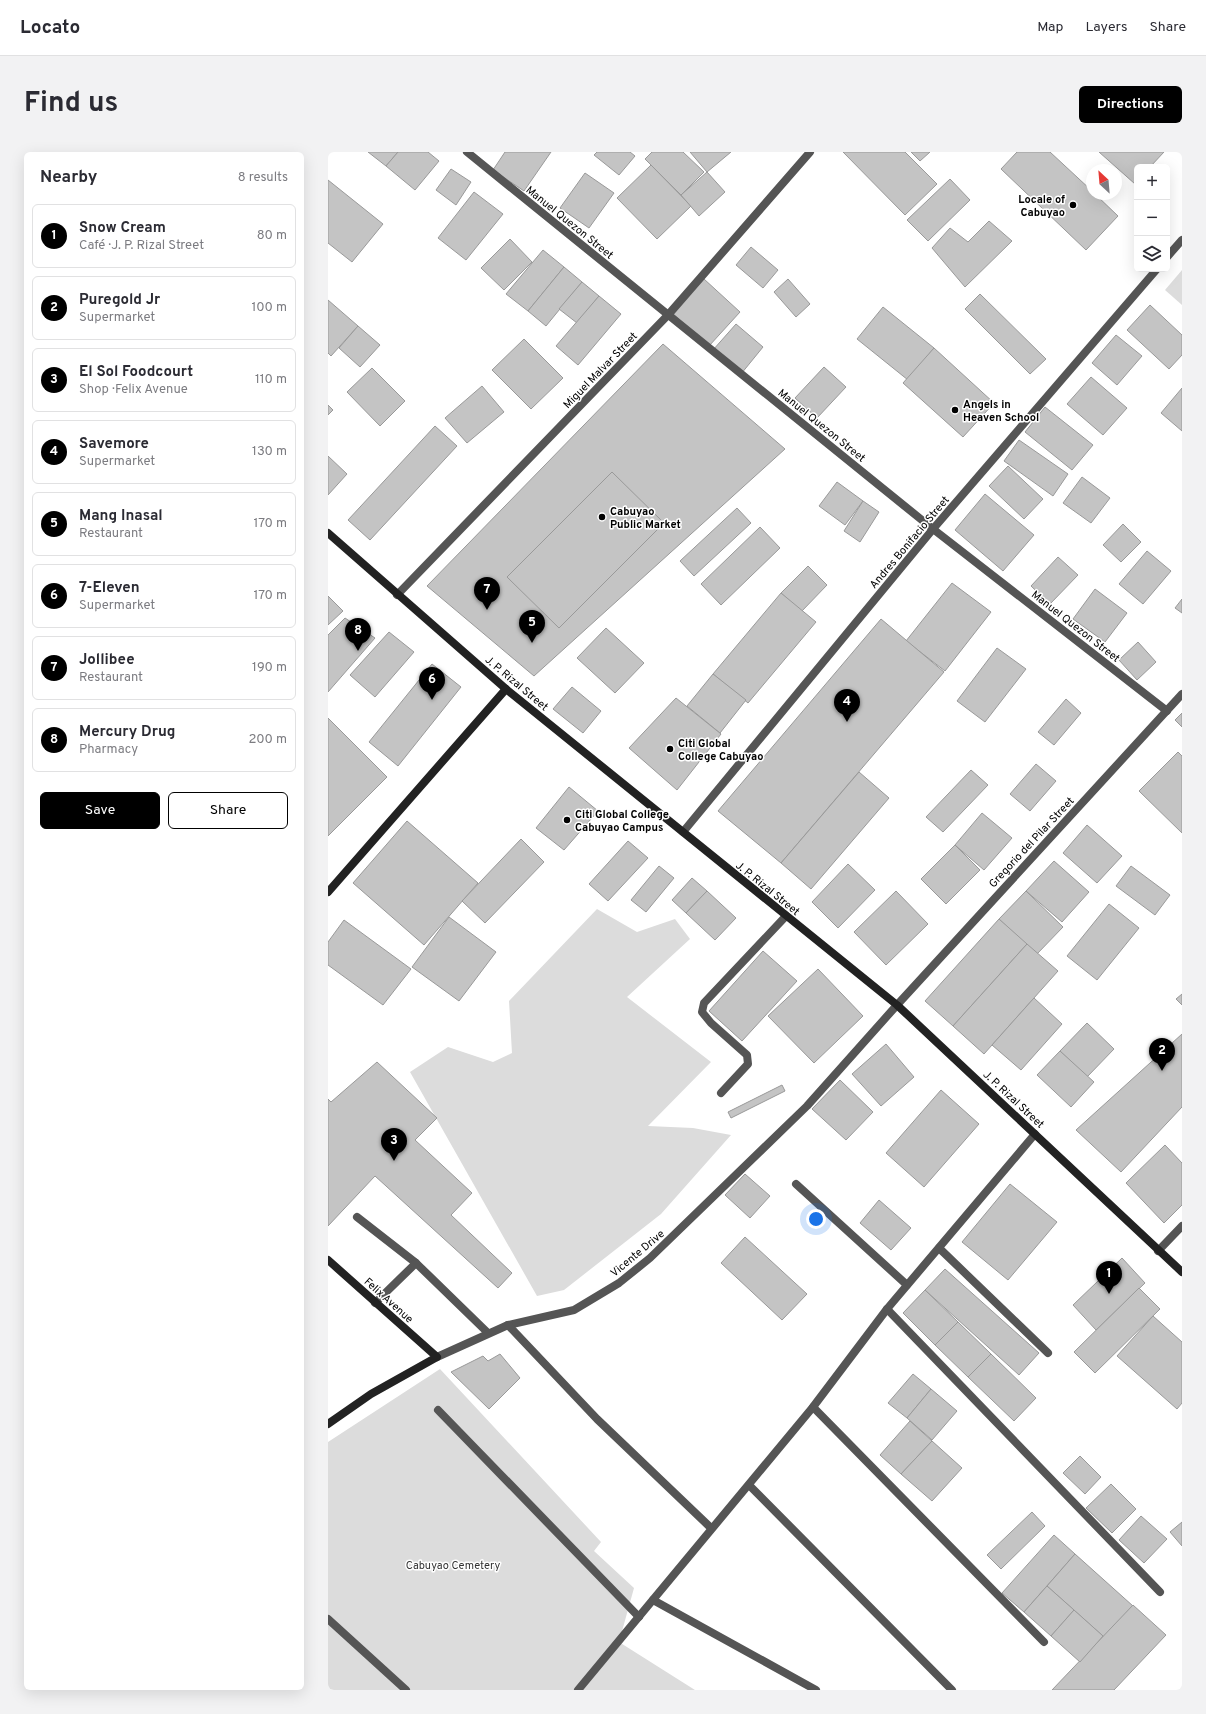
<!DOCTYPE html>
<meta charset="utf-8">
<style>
body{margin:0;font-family:Overpass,sans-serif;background:#f2f2f3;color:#2b2b33}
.controls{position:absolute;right:12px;top:12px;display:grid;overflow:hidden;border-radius:6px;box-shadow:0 4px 16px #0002}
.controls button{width:36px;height:36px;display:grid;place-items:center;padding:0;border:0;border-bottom:1px solid #e1e1e2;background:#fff;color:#2b2b33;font:20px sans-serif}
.compass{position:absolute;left:758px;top:12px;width:36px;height:36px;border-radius:50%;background:#fff;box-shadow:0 4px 16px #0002;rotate:334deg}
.you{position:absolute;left:488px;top:1067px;width:14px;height:14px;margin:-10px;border:3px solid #fff;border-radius:50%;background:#1a73e8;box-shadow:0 0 0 6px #1a73e833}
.badge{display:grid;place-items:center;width:26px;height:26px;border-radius:50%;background:#000;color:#fff;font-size:13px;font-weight:700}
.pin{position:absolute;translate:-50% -33px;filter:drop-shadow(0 1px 2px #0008)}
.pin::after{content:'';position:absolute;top:21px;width:14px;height:12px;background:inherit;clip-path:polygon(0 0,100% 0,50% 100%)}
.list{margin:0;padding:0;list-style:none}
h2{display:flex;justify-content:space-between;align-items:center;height:52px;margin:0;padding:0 16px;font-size:17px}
h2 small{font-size:13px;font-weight:400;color:#7c7c81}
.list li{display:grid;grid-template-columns:26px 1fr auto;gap:12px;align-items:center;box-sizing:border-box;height:64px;margin:0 8px 8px;padding:0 8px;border:1px solid #e1e1e2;border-radius:6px}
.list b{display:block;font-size:15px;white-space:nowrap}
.list p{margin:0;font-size:13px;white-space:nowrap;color:#7c7c81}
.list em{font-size:13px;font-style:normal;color:#7c7c81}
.actions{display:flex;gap:8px;padding:12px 16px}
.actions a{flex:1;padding:9px 0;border:1px solid #000;border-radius:6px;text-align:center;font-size:14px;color:#000}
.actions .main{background:#000;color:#fff}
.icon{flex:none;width:22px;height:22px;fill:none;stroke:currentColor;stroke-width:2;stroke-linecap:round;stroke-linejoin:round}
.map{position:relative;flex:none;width:854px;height:1538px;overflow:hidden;border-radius:6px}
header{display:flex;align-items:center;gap:24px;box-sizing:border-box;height:56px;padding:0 20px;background:#fff;border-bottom:1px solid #e1e1e2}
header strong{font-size:19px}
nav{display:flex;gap:22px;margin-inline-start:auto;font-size:14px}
.intro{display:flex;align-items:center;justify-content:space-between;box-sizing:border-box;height:96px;padding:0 24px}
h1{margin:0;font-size:28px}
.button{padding:10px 18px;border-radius:6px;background:#000;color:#fff;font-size:14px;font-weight:700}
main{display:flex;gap:24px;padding:0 24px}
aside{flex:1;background:#fff;border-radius:6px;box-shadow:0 4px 16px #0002}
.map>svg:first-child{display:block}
</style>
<header>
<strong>Locato</strong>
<nav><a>Map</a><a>Layers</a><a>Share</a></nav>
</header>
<div class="intro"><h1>Find us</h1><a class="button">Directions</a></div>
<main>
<aside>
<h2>Nearby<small>8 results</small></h2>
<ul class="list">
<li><span class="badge">1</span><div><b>Snow Cream</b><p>Café · J. P. Rizal Street</p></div><em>80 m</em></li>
<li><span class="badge">2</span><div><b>Puregold Jr</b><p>Supermarket</p></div><em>100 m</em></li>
<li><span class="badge">3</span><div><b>El Sol Foodcourt</b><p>Shop · Felix Avenue</p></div><em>110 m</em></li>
<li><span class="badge">4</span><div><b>Savemore</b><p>Supermarket</p></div><em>130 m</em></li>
<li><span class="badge">5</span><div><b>Mang Inasal</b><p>Restaurant</p></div><em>170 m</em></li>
<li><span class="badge">6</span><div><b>7-Eleven</b><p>Supermarket</p></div><em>170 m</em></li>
<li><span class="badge">7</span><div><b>Jollibee</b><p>Restaurant</p></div><em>190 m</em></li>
<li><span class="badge">8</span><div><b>Mercury Drug</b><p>Pharmacy</p></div><em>200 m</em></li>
</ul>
<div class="actions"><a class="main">Save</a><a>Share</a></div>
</aside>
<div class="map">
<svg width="854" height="1538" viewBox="0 0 854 1538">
<rect width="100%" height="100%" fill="#fff"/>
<g fill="#dcdcdc">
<polygon points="854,118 854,153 837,138"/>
<polygon points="269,757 309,780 347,767 362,787 299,845 383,910 320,974 365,976 403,983 333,1062 236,1138 209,1144 82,920 120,895 165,910 184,901 181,849"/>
<polygon points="112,1217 273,1390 266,1399 306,1436 291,1490 367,1538 0,1538 0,1290"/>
</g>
<g fill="#c4c4c4" stroke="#999">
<polygon points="40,0 70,0 58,14"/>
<polygon points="70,0 100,0 111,9 87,38 58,14"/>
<polygon points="177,0 223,0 196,39 165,18"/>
<polygon points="269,0 302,0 307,4 291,23 266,3"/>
<polygon points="324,0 355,0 376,20 353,43 317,7"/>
<polygon points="362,0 403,0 379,20"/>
<polygon points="515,0 577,0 609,32 577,63"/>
<polygon points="583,0 602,0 592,9"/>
<polygon points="689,0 722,0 764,39 764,42 767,42 790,64 758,98 673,17"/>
<polygon points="771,0 836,0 822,15 809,15 809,30 807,32"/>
<polygon points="323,13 363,54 329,87 289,46"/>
<polygon points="123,17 143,30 128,53 108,38"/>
<polygon points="379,20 397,40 371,64 353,43"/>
<polygon points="257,21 286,41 261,76 232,56"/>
<polygon points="622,27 642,48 600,89 579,68"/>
<polygon points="0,28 55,72 24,110 0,91"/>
<polygon points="146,40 175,62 138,108 110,86"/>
<polygon points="661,69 684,89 637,135 604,96 622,76 640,90"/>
<polygon points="182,87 204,110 176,138 153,116"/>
<polygon points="423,95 450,118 435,136 408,113"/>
<polygon points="215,98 236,115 200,159 178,142"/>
<polygon points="236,115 254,130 218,174 200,159"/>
<polygon points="376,127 412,160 381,194 344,161"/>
<polygon points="460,127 482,152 468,165 446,140"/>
<polygon points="254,130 271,144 249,171 231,157"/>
<polygon points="652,142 718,207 702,222 637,157"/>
<polygon points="271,144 293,162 250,213 228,194"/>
<polygon points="0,148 30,174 3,204 0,201"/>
<polygon points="822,153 854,183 854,203 841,217 799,178"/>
<polygon points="555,155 606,196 580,228 529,187"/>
<polygon points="408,172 435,195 413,222 385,198"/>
<polygon points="30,174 52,193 32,215 11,196"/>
<polygon points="788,183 814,204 789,233 764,211"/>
<polygon points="196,187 235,226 203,257 164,218"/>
<polygon points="335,192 457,297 206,524 99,434"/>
<polygon points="606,196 666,251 635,285 575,231"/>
<polygon points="496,215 518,235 489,266 467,246"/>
<polygon points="44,216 77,249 52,274 19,240"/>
<polygon points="763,225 799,256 775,283 739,252"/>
<polygon points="154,234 176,260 139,291 117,266"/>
<polygon points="854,236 854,279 833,261"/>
<polygon points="0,253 5,258 0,263"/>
<polygon points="717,255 765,293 744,318 697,280"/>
<polygon points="107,274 129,294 42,388 20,368"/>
<polygon points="691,288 740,322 725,344 676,309"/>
<polygon points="0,304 19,322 0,343"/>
<polygon points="680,314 715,347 696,367 661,334"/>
<polygon points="284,320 336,371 231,476 179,425"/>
<polygon points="754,325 782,346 763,371 735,351"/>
<polygon points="509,330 535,349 517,373 491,354"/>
<polygon points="657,342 706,383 675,419 627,378"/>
<polygon points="535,349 551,360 532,390 516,379"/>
<polygon points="409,356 423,371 366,424 352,409"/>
<polygon points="795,372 813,390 793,410 775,393"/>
<polygon points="432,375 452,396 393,453 373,432"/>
<polygon points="819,399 843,419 815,452 791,432"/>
<polygon points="730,405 750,423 722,452 703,434"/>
<polygon points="480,414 499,433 473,460 453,441"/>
<polygon points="624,431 663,460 617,519 578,489"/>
<polygon points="767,437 799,461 777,490 745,467"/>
<polygon points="453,441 488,470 420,551 385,522"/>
<polygon points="0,444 15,459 0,473"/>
<polygon points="854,447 854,461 847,456"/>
<polygon points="17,466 47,486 0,540 0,483"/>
<polygon points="553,467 616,520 453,711 390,659"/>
<polygon points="278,476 316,511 287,541 249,506"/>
<polygon points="61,480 86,500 47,545 22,523"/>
<polygon points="810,490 828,510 809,528 791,508"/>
<polygon points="669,496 698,517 657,570 629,549"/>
<polygon points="104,512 133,535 70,614 41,590"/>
<polygon points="385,522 418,548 392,581 359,554"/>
<polygon points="244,535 273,559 255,581 225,557"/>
<polygon points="348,546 393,582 349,638 301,596"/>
<polygon points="738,547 753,561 726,593 710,580"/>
<polygon points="854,561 854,575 847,568"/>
<polygon points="0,566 59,625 0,684"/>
<polygon points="850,600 854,604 854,681 811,639"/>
<polygon points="708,612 728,629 702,659 682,642"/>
<polygon points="643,618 660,633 615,680 598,665"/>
<polygon points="531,620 561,646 483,737 453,711"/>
<polygon points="241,635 270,659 236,698 208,676"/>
<polygon points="654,661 684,686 656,718 627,693"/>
<polygon points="79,669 150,731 96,793 25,731"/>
<polygon points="759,673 794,704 769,731 735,701"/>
<polygon points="193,687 216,710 157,771 134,749"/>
<polygon points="300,689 320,706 280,749 261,732"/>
<polygon points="627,693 652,718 618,752 593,727"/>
<polygon points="726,709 761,740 734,770 698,739"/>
<polygon points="520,712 547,738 510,776 484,750"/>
<polygon points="331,714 346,726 318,760 303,748"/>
<polygon points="803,714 842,743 827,763 788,734"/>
<polygon points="364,726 379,739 358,761 344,748"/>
<polygon points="379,739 408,766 387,788 358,761"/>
<polygon points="568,739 600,772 558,813 526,780"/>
<polygon points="698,739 735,775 708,803 671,767"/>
<polygon points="781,752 811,776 769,828 739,804"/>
<polygon points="121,765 168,800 131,849 84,815"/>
<polygon points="671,767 699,792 625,874 597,849"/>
<polygon points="16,768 83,817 55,853 0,813 0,790"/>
<polygon points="699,792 730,819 656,902 625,874"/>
<polygon points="435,799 469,829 414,889 381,859"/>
<polygon points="490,817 535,864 486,911 440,864"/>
<polygon points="854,842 854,853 848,847"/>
<polygon points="706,846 734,872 693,918 664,893"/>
<polygon points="759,871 786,897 759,925 732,899"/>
<polygon points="854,882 854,955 793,1020 748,978"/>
<polygon points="558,892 586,925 553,954 524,922"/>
<polygon points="732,899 766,930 743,955 709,923"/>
<polygon points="49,910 109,966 87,988 144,1041 123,1063 184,1121 170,1136 47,1024 0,1074 0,947 3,950"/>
<polygon points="512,928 545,960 518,988 484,957"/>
<polygon points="454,933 457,939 403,966 400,960"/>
<polygon points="613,938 651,972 596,1035 558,1001"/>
<polygon points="837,993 854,1011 854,1053 836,1071 798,1031"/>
<polygon points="417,1022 442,1044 422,1066 397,1043"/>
<polygon points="682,1032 729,1070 680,1128 634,1090"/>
<polygon points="551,1048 583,1076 563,1098 532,1071"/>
<polygon points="417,1085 479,1142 454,1168 393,1111"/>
<polygon points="794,1106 817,1131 768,1178 745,1153"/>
<polygon points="617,1117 711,1201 691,1223 597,1138"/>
<polygon points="811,1136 832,1157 767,1221 746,1200"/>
<polygon points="597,1138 630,1170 607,1193 575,1161"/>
<polygon points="825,1164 854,1190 854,1251 849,1257 789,1204"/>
<polygon points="630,1170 663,1202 640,1225 607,1193"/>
<polygon points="172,1202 192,1226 161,1257 123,1220 155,1204 160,1209"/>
<polygon points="663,1202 708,1246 686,1269 640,1225"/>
<polygon points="585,1222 603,1237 579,1266 560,1251"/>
<polygon points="603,1237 629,1259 604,1288 579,1266"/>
<polygon points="582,1269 604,1289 573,1322 552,1303"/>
<polygon points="604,1289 634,1316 604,1349 573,1322"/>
<polygon points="752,1304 773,1325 757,1342 735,1321"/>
<polygon points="783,1332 808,1357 784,1381 758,1356"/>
<polygon points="704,1360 717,1374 673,1417 659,1403"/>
<polygon points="813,1364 839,1387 816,1411 791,1388"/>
<polygon points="854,1370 854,1394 842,1380"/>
<polygon points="726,1383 747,1402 696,1460 674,1441"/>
<polygon points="747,1402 805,1454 776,1485 719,1434"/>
<polygon points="719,1434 746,1458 723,1484 696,1460"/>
<polygon points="805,1453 838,1483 786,1538 724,1538"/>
<polygon points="746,1458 775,1484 752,1510 723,1484"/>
</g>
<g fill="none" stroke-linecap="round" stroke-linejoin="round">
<g stroke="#555" stroke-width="8">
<polyline points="393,941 420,912 419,903 383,871 374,860 376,851 458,764"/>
<polyline points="468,1032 579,1133"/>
<polyline points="29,1065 88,1111 160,1181"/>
<polyline points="611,1096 720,1201"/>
<polyline points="47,1151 88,1111"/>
<polyline points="180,1173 246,1158 291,1131 322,1106 479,954 569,853"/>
<polyline points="110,1258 311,1465"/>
<polyline points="0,1467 78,1538"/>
</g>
<g stroke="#555" stroke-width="8">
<polyline points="139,0 605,377 839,559"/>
<polyline points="839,105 854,88"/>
<polyline points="69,443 340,163 482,0"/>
<polyline points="355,680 605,377 829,117"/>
<polyline points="569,853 854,542"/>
<polyline points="830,1099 854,1074"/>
<polyline points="559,1157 832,1440"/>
<polyline points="109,1205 180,1173 269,1267 383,1376"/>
<polyline points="485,1255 716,1490"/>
<polyline points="421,1333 624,1538"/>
<polyline points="325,1448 488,1538"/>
<polyline points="250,1538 485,1255 559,1157 707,982"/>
</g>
<g stroke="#222" stroke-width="8">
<polyline points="0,381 178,537 569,853 854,1120"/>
<polyline points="0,740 178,537"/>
<polyline points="0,1108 109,1205 43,1242 0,1272"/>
</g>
</g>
<g fill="#000" stroke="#fff" stroke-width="1.5">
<circle cx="745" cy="53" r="4"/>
<circle cx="627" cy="258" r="4"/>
<circle cx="274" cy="365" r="4"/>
<circle cx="342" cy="597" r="4"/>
<circle cx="239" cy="668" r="4"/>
</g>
<g text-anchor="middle" stroke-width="3" stroke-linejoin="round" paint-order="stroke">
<g font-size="11" font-weight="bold" fill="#000" stroke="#fff" text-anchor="start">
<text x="737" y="51" text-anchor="end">Locale of<tspan x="737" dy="13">Cabuyao</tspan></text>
<text x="635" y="256">Angels in<tspan x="635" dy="13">Heaven School</tspan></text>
<text x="282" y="363">Cabuyao<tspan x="282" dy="13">Public Market</tspan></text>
<text x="350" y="595">Citi Global<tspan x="350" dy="13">College Cabuyao</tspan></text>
<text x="247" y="666">Citi Global College<tspan x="247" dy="13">Cabuyao Campus</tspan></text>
</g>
<g font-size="11" fill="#000" stroke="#fff">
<text transform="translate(242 70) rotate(39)" y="4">Manuel Quezon Street</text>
<text transform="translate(272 218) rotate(-46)" y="4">Miguel Malvar Street</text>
<text transform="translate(494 273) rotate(39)" y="4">Manuel Quezon Street</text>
<text transform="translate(581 390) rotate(-50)" y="4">Andres Bonifacio Street</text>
<text transform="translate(748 474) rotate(38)" y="4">Manuel Quezon Street</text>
<text transform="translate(189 531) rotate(40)" y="4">J. P. Rizal Street</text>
<text transform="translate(703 690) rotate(-47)" y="4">Gregorio del Pilar Street</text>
<text transform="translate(440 736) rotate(39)" y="4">J. P. Rizal Street</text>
<text transform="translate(686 947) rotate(43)" y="4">J. P. Rizal Street</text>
<text transform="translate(309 1101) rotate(-40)" y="4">Vicente Drive</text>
<text transform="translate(61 1148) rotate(42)" y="4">Felix Avenue</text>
</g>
<g font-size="11" fill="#333" stroke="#fff">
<text x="125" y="1417">Cabuyao Cemetery</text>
</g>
</g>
</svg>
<div class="controls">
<button>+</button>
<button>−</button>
<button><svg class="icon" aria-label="layers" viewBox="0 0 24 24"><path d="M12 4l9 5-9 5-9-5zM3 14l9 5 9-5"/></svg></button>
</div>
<svg class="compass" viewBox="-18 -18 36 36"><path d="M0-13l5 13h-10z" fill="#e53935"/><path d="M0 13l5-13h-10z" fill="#7c7c81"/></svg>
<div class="you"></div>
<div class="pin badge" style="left:781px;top:1142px">1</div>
<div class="pin badge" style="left:834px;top:919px">2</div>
<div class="pin badge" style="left:66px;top:1009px">3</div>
<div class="pin badge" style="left:519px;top:570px">4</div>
<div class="pin badge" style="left:204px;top:491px">5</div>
<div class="pin badge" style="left:104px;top:548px">6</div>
<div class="pin badge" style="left:159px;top:458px">7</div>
<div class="pin badge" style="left:30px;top:499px">8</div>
</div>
</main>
